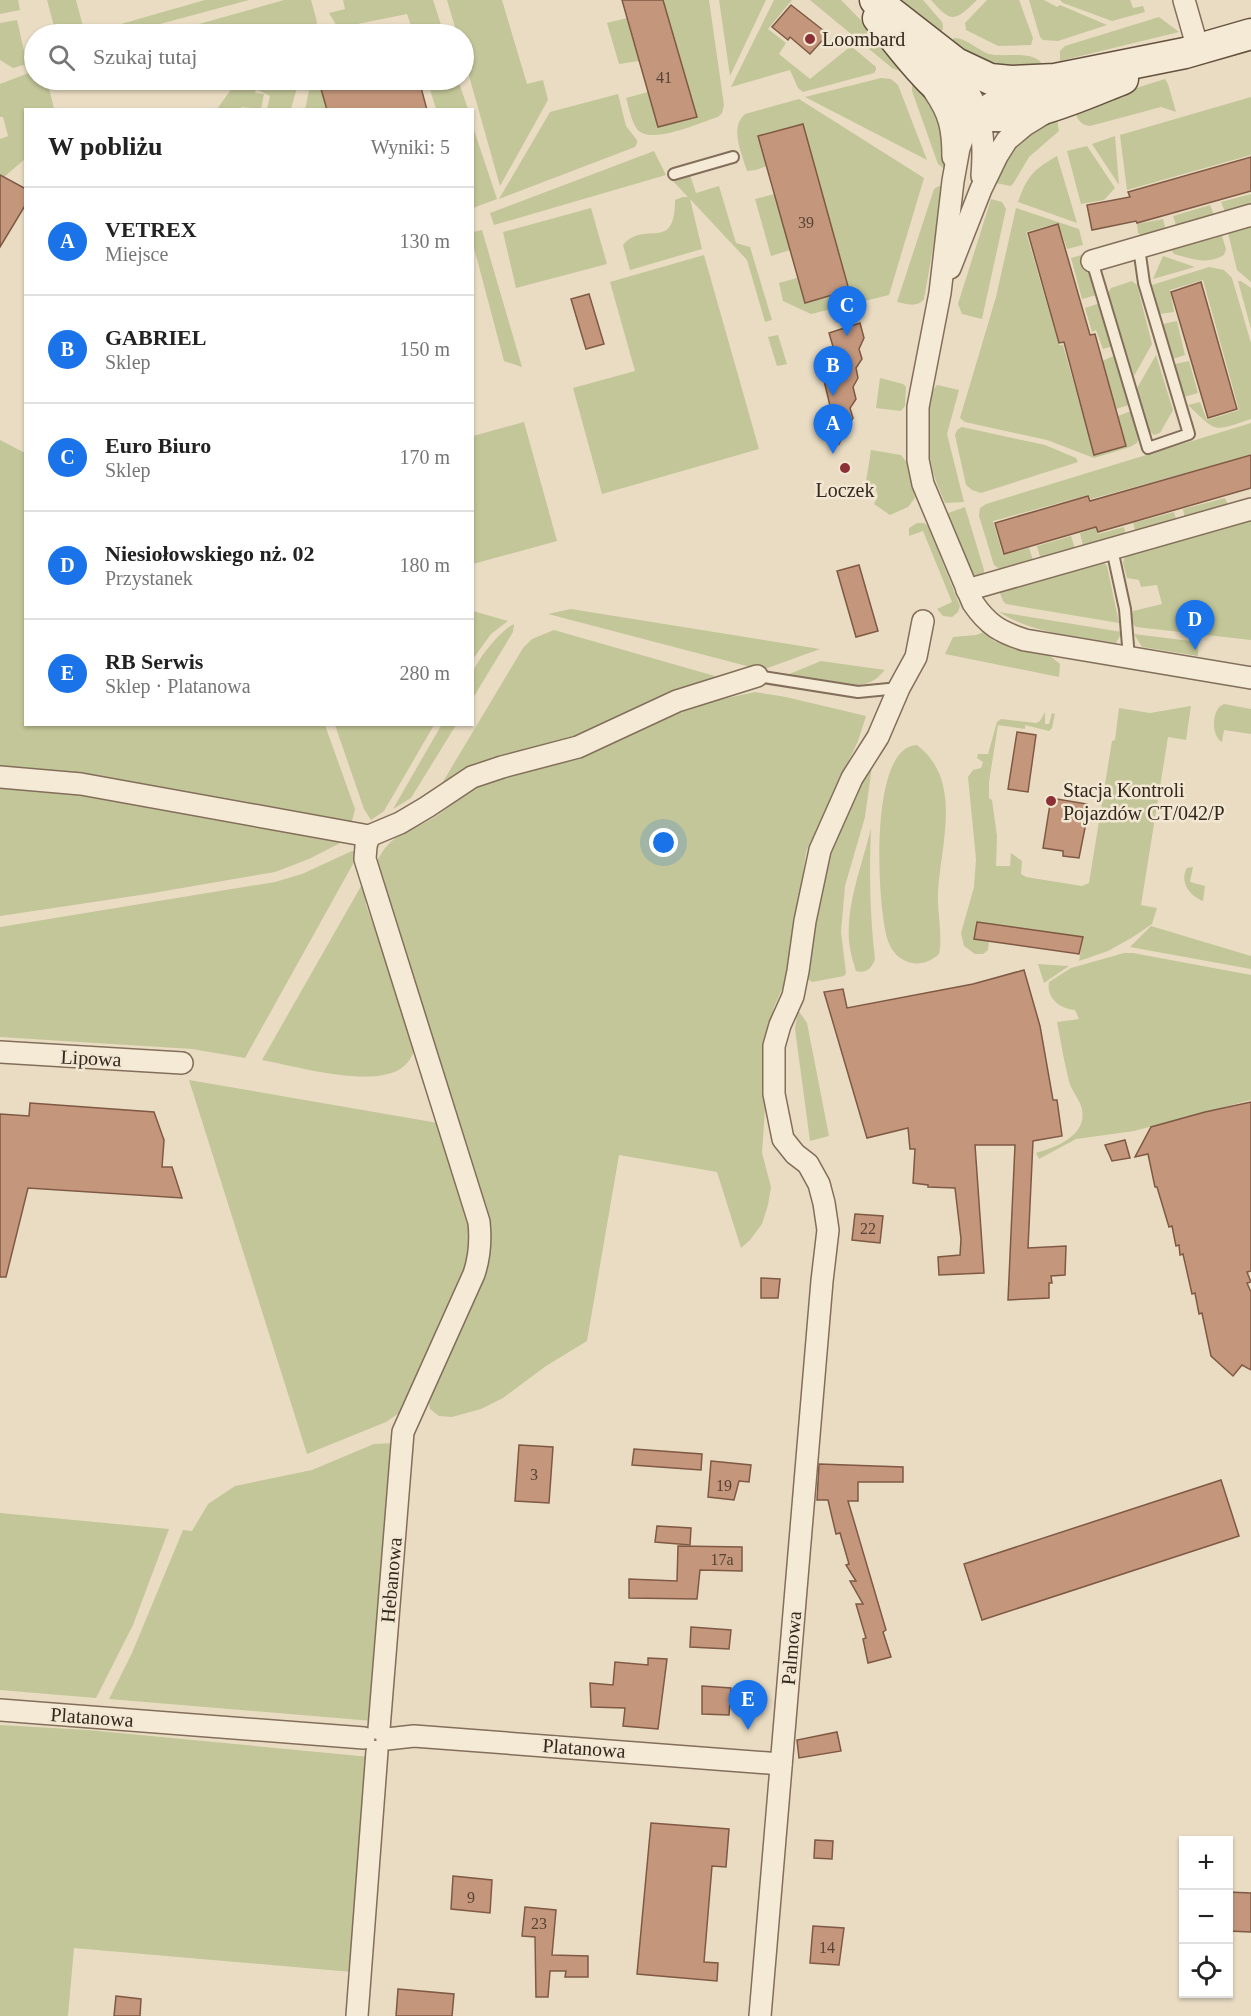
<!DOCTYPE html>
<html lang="pl">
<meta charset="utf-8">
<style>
body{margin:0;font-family:Georgia,serif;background:#f2f2f2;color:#222}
.controls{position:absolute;right:18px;bottom:18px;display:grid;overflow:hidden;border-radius:0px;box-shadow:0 2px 4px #0004}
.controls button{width:54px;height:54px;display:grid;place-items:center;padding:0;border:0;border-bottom:2px solid #e0e0e0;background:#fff;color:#222;font:30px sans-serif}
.you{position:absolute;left:664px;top:843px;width:21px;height:21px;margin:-15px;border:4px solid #fff;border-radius:50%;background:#1a73e8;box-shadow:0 0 0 9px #1a73e833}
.badge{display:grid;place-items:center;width:39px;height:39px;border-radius:50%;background:#1a73e8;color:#fff;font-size:20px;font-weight:700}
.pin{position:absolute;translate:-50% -50px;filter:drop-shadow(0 2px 3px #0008)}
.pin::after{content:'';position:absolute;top:32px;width:21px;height:18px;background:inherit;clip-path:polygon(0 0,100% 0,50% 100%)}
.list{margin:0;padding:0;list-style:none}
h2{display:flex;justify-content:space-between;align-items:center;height:78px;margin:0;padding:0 24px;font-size:26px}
h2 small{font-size:20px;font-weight:400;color:#767676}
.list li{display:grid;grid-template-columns:39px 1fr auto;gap:18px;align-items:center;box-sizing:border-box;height:108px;padding:0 24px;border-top:2px solid #e0e0e0}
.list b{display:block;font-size:22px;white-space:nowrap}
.list p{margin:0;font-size:20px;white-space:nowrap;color:#767676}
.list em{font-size:20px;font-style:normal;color:#767676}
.icon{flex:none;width:33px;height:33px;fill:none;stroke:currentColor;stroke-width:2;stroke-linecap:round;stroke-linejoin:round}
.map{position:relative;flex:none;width:1251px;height:2016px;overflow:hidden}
.search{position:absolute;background:#fff;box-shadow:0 2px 4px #0004;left:24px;top:24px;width:450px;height:66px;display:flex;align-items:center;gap:15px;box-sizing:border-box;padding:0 21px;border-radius:33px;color:#767676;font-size:22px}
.panel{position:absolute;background:#fff;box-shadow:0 2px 4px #0004;left:24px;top:108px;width:450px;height:618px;border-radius:0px}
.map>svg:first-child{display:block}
</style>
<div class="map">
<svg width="1251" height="2016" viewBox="0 0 1251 2016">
<rect width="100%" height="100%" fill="#e9dcc3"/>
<g fill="#c3c698">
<polygon points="0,0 18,0 20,10 0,14"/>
<polygon points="47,0 76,0 85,34 56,34"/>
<polygon points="205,0 249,0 123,34 86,34"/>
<polygon points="284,0 311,0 317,22 312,34 193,34 192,26"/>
<polygon points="343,0 433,0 444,34 414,34 407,14 338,28 329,13 345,9"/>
<polygon points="447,0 502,0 527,84 543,80 548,100 500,186 464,58 464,34 457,34"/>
<path d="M 663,0 L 709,0 L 724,105 L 722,113 L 718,117 C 701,122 650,146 637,129 C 631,121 629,107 626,98 L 648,92 L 658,127 L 697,117 Z"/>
<polygon points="719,0 766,0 730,76"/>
<polygon points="774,0 792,0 768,29 786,43 779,54 810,79 851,46 876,67 876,70 874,73 803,92 798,88 790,70 731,87"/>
<polygon points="810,0 841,0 908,68 900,71 892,68"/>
<path d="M 902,0 L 923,0 L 942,22 C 944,28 943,31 938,34 Z"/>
<path d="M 931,0 L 977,0 C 955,21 952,24 931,0 Z"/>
<polygon points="987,0 1019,0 1033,38 1031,45 998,46 966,30 965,23"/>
<polygon points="1029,0 1044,0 1057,7 1060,5 1107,25 1058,41 1043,40 1040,37"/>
<polygon points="1060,0 1130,0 1133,8 1143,6 1145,12 1112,21 1063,3"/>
<polygon points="1159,17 1179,32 1060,61 1060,51 1065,46"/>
<polygon points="627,18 639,61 619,64 607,23"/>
<polygon points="17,20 27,64 13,68 0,60 0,23"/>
<path d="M 954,38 C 967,38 977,50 989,54 C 1005,58 1036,49 1043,66 L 1001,69 L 949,44 Z"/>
<polygon points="34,71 34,80 47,80 54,109 26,110 25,159 4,177 0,175 0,139 8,136 3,117 0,117 0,84"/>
<polygon points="881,78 891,79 898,85 927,160 805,97"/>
<polygon points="917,79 943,121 946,170 938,164 912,91 912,84"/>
<path d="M 1165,79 L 1168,84 L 1176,112 L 1161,107 L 1090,126 C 1079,125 1077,117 1073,108 Z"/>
<polygon points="244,80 299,80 291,109 267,109 270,96 256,89 255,93 264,94 261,109 242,107 240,109 217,109 235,84"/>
<polygon points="311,80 318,80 327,109 305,110"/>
<polygon points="427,80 458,80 468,109 436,109"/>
<polygon points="618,94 626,126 637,140 637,143 635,147 499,199 550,112"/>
<polygon points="1251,97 1251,155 1127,190 1120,135"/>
<path d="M 799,99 L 924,178 L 889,295 L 811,314 L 783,301 L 779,283 L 797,278 L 805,303 L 849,290 L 801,125 L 758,136 L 767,166 L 756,170 L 747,171 C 742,154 729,128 745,114 Z"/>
<path d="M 1056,112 L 1059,131 L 1029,157 L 1013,184 L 1010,186 L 996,183 C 1007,146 1028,134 1056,112 Z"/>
<polygon points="472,124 497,199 473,208 472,208"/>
<polygon points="1115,136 1119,185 1092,144"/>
<polygon points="1087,146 1115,188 1104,200 1081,204 1067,151"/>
<polygon points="654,151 666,175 494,225 490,213"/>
<path d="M 1057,156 L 1077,223 L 1018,202 C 1027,176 1033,170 1057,156 Z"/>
<path d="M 689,172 L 696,193 L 719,186 L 736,243 L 750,247 L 772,320 L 765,322 L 747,260 L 690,199 L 702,249 L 630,270 L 623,245 C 645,219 675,254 675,200 L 683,197 L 688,197 L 670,178 Z"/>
<path d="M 939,186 L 944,186 L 924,299 C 917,308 907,304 897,302 L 934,189 Z"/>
<polygon points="774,194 790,250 771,256 755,199"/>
<polygon points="1251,194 1251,207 1226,214 1221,202"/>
<polygon points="991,199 1002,202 1006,209 982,319 962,314 958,304"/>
<polygon points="1210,205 1215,217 1177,228 1173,216"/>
<polygon points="591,208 607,264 516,288 503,232"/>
<polygon points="1016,208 1079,229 1083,245 1067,249 1058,223 1026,232 1059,345 1063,345 1094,455 1126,446 1118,416 1131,411 1139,438 1137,443 1130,447 1094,458 1047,440 965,422 960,418 996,297"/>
<polygon points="1163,219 1165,227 1163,234 1145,238 1138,233 1137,224"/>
<polygon points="1251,223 1251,282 1237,270 1228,233 1229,231"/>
<polygon points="482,230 522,367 504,361 473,244 473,232"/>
<path d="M 1221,233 L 1226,249 L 1224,255 C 1207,265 1192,259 1174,254 L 1171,250 Z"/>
<polygon points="1085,254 1097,295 1082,299 1071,258"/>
<polygon points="704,255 759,449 602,494 573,388 635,371 610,282"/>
<polygon points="1163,256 1195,267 1153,279"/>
<path d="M 1209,267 L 1224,270 L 1232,278 L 1251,343 L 1251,419 C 1211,432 1218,433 1188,405 L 1200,402 L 1207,420 L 1239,410 L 1203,280 L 1170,290 L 1174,312 L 1160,314 L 1152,285 Z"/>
<polygon points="1132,281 1137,285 1152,344 1134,376 1108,293 1111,288"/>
<polygon points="1238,281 1241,281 1251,288 1251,329"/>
<polygon points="1100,303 1113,346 1103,349 1096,330 1092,332 1085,308"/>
<polygon points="1177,321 1185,355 1173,359 1163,324"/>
<polygon points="778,335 787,364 777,366 768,337"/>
<polygon points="1156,355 1173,410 1160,433 1154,435 1148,430 1136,390"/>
<polygon points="1114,356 1129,405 1116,409 1102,361"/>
<polygon points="1189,361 1198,393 1184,397 1175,364"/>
<polygon points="880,378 903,384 906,387 905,406 901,411 876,408"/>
<path d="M 937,385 L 959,390 L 947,434 L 964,502 L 945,503 C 941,493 936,483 933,472 C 928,454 923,398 937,385 Z"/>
<polygon points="524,422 557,541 473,564 473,436"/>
<polygon points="1251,423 1251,455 1091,499 1088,495 993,521 1003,555 1029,548 1034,563 1001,570 994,565 979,516 980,508 986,504"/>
<polygon points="962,427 1045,445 1076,458 1078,462 981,493 972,490 966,485 955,435 957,430"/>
<polygon points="0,440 25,453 26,724 325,725 355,809 351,825 83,774 0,766"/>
<polygon points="871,450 901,455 908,464 915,498 908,507 890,515 874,504 878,496 874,483 865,488"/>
<polygon points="1225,498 1229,507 1185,520 1183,509"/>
<polygon points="965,507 984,570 984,575 979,577 972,574 948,513"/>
<polygon points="1174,512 1177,522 1136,533 1133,523"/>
<polygon points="1251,517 1251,640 1136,627 1133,624 1131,616 1133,611 1162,604 1157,585 1141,587 1139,580 1127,578 1123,563 1125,555"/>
<polygon points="917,523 924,523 928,526 960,606 958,612 952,617 943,616 937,609 952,602 923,531 909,536 909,528"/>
<polygon points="1124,527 1126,537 1084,550 1080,533 1096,528 1098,534"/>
<polygon points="1071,536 1076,552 1041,561 1037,546"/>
<polygon points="1102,561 1107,566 1119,623 1006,604 1003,601 998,588"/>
<polygon points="571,609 820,649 762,670 548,614"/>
<polygon points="473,611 508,621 491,634 473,659"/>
<path d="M 999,612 L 1122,632 L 1116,643 C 1076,636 1034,634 999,612 Z"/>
<path d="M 514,624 L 513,632 L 473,698 C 472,690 470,677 474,670 C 479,657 502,629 514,624 Z"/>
<polygon points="554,630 722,678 596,731 441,785 523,648 532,639"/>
<polygon points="984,632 994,641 1011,646 1044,651 1060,664 1059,677 945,654 953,637 976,635"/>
<polygon points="1134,634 1198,642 1198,656 1142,647"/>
<path d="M 821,661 L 885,670 C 880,675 876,680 870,682 C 851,691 809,678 787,675 Z"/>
<path d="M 755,692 L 786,697 L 866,716 L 858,741 L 806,852 L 791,969 L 774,1007 L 766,1059 L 767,1079 L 762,1153 L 771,1187 L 768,1205 L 762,1224 L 750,1240 L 741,1248 L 717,1172 L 619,1155 L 587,1341 L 546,1366 L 503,1398 L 481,1409 L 452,1417 L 439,1416 L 430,1409 L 428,1399 L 486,1263 L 375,866 C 388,835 404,834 430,820 C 448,810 462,794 479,783 L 680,708 Z"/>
<path d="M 1224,704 L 1251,709 L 1251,734 L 1224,730 L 1222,742 C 1211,736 1211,709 1224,704 Z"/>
<polygon points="1191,706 1186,740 1168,737 1141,905 1157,908 1152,924 1133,937 1108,951 1079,961 1083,938 977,922 974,938 989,941 988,950 983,954 975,954 964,946 961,933 974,887 976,859 968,777 973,770 981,768 983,762 977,758 978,754 988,754 997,722 1001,719 1036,723 1040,721 1045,712 1045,724 1049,724 1052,713 1055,714 1052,728 1049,731 1025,725 1025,729 998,725 989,782 989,798 992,800 997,836 996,866 1010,866 1011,853 1022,861 1021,874 1026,877 1082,886 1089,883 1112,741 1115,740 1119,708 1150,713"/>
<polygon points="442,724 456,725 411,798 393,809"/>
<polygon points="335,725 434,725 384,811 371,820 364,809"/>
<path d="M 917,745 C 964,781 940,845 938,894 C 937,913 943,935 939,954 C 921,971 896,964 888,941 C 877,908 868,746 917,745 Z"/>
<polygon points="873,759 865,817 845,886 841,932 846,973 844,976 812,982 808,979 807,973 821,880 836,833"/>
<polygon points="0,782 79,788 344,841 309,859 275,872 147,894 0,916"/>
<path d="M 871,828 C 869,873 870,915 875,959 C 872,968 866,974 856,971 C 854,964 851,956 850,948 C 844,909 862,866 871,828 Z"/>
<polygon points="352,851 358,852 358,855 245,1058 192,1049 0,1037 0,927 275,882 302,874"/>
<path d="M 1193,867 L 1190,882 L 1205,886 L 1203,901 C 1190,896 1179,882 1187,868 Z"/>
<path d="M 364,881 L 366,905 L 416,1043 C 414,1053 410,1063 400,1069 C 370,1088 295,1066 262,1060 Z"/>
<polygon points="1151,926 1251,956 1251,969 1130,947"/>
<path d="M 1124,953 L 1133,953 L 1251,975 L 1251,1100 L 1134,1131 L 1076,1139 L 1039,1159 L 1036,1153 C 1058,1147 1090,1134 1081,1106 C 1078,1097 1071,1090 1069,1081 C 1064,1062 1061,1042 1057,1022 L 1079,1019 L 1075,1010 C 1060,1009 1046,998 1049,982 L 1071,968 Z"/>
<polygon points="1038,964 1069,966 1044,983"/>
<polygon points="798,1010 807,1023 829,1136 810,1141 795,1029"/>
<polygon points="189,1080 438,1123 472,1220 471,1261 405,1409 386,1422 307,1454"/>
<polygon points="395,1443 373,1721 109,1699 132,1653 183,1530 192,1531 208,1504 235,1486 312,1470 374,1444"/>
<polygon points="0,1513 169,1529 133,1625 96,1698 0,1690"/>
<polygon points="0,1725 88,1730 370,1757 352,1972 74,1948 68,2016 0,2016"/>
</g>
<g fill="#c4977c" stroke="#7f5943" stroke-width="1.5">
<polygon points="622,0 663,0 697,117 658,127"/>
<polygon points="791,5 828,34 810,54 790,37 788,40 772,27"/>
<polygon points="354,80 419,80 427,110 327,110 321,89"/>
<polygon points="803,124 849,290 805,303 758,136"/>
<polygon points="1251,157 1251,191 1137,223 1136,221 1092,230 1087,205 1130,197 1128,192"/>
<polygon points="0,175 26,189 26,204 0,247"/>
<polygon points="1058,224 1090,335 1095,334 1126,446 1094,455 1064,342 1059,343 1028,233"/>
<polygon points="1201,282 1237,409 1208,418 1171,292"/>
<polygon points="589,294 604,344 586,349 571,299"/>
<polygon points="860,323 864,338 859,349 862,359 856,368 858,378 853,387 856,399 850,408 853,418 839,444 822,372 830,370 826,352 834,350 829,333"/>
<polygon points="1251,455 1251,488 1098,532 1096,527 1004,554 995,523 1088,496 1090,501"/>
<polygon points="859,565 878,631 856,637 837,571"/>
<polygon points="1017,732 1036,735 1028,792 1008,789"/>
<polygon points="1051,798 1087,804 1084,823 1086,823 1079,858 1063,856 1063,851 1043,848"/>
<polygon points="977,922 1083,937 1079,954 974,939"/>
<polygon points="1024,970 1040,1026 1053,1100 1057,1100 1062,1136 1033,1141 1028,1248 1066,1246 1065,1275 1051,1276 1052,1283 1049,1283 1049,1298 1008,1300 1015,1145 975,1145 984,1273 939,1275 938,1257 960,1255 961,1239 955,1188 928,1187 928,1185 913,1183 915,1149 910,1149 908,1128 867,1138 824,992 843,989 847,1008 973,984"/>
<polygon points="1251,1102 1251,1271 1247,1272 1251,1282 1247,1283 1251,1292 1251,1370 1242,1365 1233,1376 1211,1356 1202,1313 1199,1314 1195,1293 1192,1294 1183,1254 1180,1255 1179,1245 1176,1246 1172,1226 1169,1227 1157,1187 1155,1187 1148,1154 1135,1157 1151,1127 1205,1112"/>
<polygon points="30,1103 154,1112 164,1140 162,1167 172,1167 182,1198 28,1188 6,1277 0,1277 0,1114 29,1116"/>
<polygon points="1125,1140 1130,1158 1112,1161 1105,1145"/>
<polygon points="855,1214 883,1216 880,1243 852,1240"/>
<polygon points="761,1278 780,1279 778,1298 761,1298"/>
<polygon points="519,1445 553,1447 549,1503 515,1501"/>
<polygon points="634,1449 702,1454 701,1470 632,1465"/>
<polygon points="711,1461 751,1465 749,1482 739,1481 734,1500 708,1497"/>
<polygon points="819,1464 903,1467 903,1482 858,1482 858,1501 848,1501 886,1630 883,1632 891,1657 868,1663 863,1639 866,1638 856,1604 863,1604 850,1581 856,1581 846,1565 849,1564 840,1533 836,1534 828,1500 817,1500"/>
<polygon points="1221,1480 1239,1536 982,1620 964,1564"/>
<polygon points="657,1526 691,1528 690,1545 655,1542"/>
<polygon points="678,1546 742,1547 742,1571 700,1570 697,1599 629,1598 629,1579 677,1581"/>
<polygon points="691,1627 731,1630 729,1649 690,1647"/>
<polygon points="648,1658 667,1659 658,1729 623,1726 625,1708 591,1707 590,1683 613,1685 615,1662 648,1665"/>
<polygon points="702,1686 731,1688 729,1715 702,1714"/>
<polygon points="837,1732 841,1751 799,1758 797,1740"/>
<polygon points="651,1823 729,1829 726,1867 712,1866 704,1962 718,1963 717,1981 637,1974"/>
<polygon points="815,1840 833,1841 832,1859 814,1858"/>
<polygon points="453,1876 492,1880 490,1913 451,1909"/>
<polygon points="1228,1892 1251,1893 1251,1932 1228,1931"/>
<polygon points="525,1907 556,1910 552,1955 588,1956 588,1977 565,1977 566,1971 550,1971 548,1997 536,1997 535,1937 522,1936"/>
<polygon points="813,1926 844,1928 839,1965 810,1963"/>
<polygon points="398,1989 454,1994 452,2016 396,2016"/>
<polygon points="116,1996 141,1999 140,2016 114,2016"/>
</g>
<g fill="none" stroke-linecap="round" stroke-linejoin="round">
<defs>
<g id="lane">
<polyline points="674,174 733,157"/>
<polyline points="1092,261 1148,448 1189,434 1144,283 1139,248"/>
<polyline points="1112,549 1125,609 1129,658"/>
<polyline points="757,676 858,692 899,688"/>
</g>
<g id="street">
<polyline points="1184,0 1198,49"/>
<path d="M 947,62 C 980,101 986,126 982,176"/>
<path d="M 1035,86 L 997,99 L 984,108 L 966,129 L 959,148 L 953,181 L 940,293 L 918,407 L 918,460 L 923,484 L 973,603 C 988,625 1000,632 1025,640 L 1251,678"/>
<path d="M 934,91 C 950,114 953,129 953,157"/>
<polyline points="1092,261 1251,215"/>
<polyline points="950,268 981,189 997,156 1007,140 1025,125 1043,114"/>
<polyline points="967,590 1251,509"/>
<polyline points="0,777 81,784 369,836 400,823 427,807 472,777 502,767 578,747 677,701 757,676"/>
<path d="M 369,836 L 366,846 L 365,859 L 479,1222 C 481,1241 480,1256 474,1274 L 403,1432 L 379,1729"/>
<polyline points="0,1052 182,1063"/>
<polyline points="0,1710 364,1738"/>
<polyline points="387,1739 414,1736 781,1764"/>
<polyline points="357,2016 377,1751"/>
<polyline points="760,2016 822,1281 828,1230 824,1203 819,1184 808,1164 795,1154 783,1139 774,1094 774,1046 780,1025 793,996 798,971 805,921 820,850 852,778 878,737 899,688 916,657 923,621"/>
</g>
<g id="secondary">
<polyline points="875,0 956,63 990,79 1011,81 1055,79 1185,53 1251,34"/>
<path d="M 878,18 C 905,51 937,98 977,113 C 1016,127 1087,93 1123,79"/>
</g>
</defs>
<use href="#lane" stroke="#826e5b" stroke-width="14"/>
<use href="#street" stroke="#826e5b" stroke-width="24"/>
<use href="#secondary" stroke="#64503f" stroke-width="33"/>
<use href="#lane" stroke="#f5ead5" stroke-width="10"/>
<use href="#street" stroke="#f5ead5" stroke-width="21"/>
<use href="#secondary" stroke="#f5ead5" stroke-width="30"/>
</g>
<g fill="#8b3135" stroke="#f2e7d2" stroke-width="2">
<circle cx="810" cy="39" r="6"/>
<circle cx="845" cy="468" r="6"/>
<circle cx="1051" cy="801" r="6"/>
</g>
<g text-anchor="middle" stroke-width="5" stroke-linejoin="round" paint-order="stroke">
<g font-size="16" fill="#574336">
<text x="664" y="83">41</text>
<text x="806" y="228">39</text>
<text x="868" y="1234">22</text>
<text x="534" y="1480">3</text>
<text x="724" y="1491">19</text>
<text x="722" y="1565">17a</text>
<text x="471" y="1903">9</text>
<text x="539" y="1929">23</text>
<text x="827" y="1953">14</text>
</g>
<g font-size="20" fill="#33271e" stroke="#f2e7d2" text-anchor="start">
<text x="822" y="46">Loombard</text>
<text x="845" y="497" text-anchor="middle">Loczek</text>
<text x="1063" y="797">Stacja Kontroli<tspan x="1063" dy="23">Pojazdów CT/042/P</tspan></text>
</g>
<g font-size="20" fill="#33271e" stroke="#f2e7d2">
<text transform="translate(91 1058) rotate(3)" y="7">Lipowa</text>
<text transform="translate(391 1580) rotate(-85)" y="7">Hebanowa</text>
<text transform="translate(791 1648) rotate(-85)" y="7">Palmowa</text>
<text transform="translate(92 1717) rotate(4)" y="7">Platanowa</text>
<text transform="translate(584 1748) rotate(4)" y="7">Platanowa</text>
</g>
</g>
</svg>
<div class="controls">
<button>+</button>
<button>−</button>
<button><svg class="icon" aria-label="locate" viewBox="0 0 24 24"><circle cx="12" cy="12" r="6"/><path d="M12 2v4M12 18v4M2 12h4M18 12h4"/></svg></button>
</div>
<div class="you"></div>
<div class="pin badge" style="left:833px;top:454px">A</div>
<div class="pin badge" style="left:833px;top:396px">B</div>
<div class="pin badge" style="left:847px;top:336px">C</div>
<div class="pin badge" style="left:1195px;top:650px">D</div>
<div class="pin badge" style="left:748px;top:1730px">E</div>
<div class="search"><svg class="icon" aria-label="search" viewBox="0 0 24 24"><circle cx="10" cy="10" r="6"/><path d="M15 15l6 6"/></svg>Szukaj tutaj</div>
<section class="panel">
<h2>W pobliżu<small>Wyniki: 5</small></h2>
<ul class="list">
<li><span class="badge">A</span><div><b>VETREX</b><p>Miejsce</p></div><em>130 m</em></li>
<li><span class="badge">B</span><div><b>GABRIEL</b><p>Sklep</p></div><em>150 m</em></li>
<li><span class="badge">C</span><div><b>Euro Biuro</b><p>Sklep</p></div><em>170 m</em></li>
<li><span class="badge">D</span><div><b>Niesiołowskiego nż. 02</b><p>Przystanek</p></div><em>180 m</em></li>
<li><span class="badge">E</span><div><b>RB Serwis</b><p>Sklep · Platanowa</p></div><em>280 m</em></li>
</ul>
</section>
</div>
